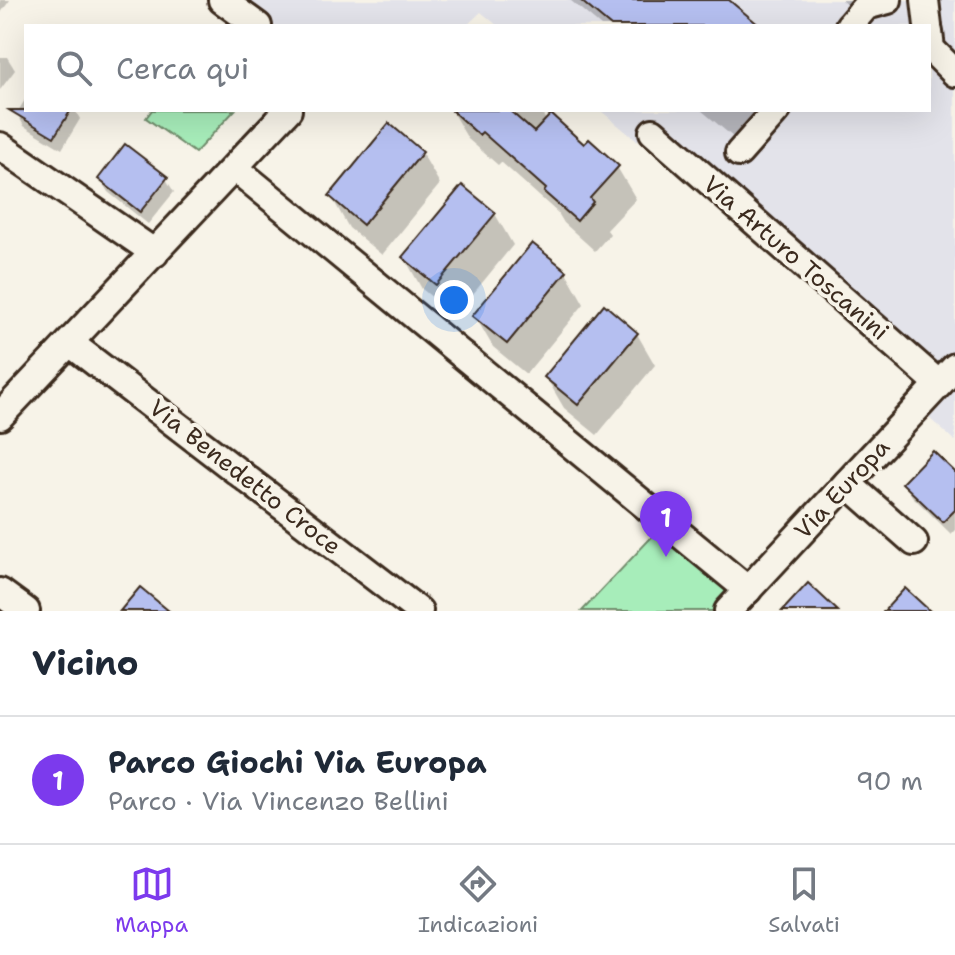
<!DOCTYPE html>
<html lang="it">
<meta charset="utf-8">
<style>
body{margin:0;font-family:"Shantell Sans",sans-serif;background:#f6f6f7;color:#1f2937}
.you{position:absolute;left:454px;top:300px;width:28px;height:28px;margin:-20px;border:6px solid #fff;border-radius:50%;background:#1a73e8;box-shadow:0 0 0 12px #1a73e833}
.badge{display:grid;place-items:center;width:52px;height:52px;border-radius:50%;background:#7c3aed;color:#fff;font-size:26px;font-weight:700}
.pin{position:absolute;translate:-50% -66px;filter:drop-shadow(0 2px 4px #0008)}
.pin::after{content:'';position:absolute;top:42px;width:28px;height:24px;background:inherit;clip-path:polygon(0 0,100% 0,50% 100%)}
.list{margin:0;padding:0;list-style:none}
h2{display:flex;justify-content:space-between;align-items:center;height:104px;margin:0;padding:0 32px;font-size:34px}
h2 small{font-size:26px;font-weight:400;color:#747a83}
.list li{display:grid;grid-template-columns:52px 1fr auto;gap:24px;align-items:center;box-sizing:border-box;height:128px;padding:0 32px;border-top:2px solid #e0e1e3}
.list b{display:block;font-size:30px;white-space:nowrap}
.list p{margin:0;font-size:26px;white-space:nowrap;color:#747a83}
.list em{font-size:26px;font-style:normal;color:#747a83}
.icon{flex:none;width:44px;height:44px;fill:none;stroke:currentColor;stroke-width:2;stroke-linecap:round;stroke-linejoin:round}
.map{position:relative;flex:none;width:955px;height:611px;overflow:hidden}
.search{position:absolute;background:#fff;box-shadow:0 8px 32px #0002;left:24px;right:24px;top:24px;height:88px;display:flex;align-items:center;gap:20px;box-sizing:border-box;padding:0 28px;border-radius:0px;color:#747a83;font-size:30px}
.sheet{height:232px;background:#fff}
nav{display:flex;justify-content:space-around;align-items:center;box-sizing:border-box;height:112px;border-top:2px solid #e0e1e3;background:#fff;font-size:22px;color:#747a83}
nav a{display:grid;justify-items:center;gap:4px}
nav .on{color:#7c3aed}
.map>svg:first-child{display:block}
</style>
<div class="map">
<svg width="955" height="611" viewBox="0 0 955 611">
<rect width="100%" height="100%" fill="#f7f3e8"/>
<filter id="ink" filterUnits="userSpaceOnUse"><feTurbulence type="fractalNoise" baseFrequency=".0125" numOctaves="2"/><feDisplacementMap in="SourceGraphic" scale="16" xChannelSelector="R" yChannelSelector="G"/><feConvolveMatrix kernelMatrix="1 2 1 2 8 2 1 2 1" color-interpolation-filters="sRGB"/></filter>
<g filter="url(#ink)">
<g fill="#e3e3ea">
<polygon points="236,0 955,0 955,358 941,373 655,119 637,141 600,110 929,110 929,26 498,26 481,12 466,26 273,26"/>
<polygon points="955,390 955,441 929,418"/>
</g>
<g fill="#a7edba" stroke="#718c6c" stroke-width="2">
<polygon points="152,110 235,110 195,153 146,118"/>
<polygon points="662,526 737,588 716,611 582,611"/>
</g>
<g fill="#0003">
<polygon points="0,0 10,0 0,14"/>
<polygon points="570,0 726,0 757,26 601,26"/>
<polygon points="841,0 855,0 849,7"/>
<polygon points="0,57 7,57 15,70 0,90"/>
<polygon points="26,98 26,110 75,110 80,119 62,149 24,126 17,113"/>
<polygon points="451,110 540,110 547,122 617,167 636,199 607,230 610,234 595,251 564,223 558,213 501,162 498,165 468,139"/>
<polygon points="701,110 756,110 733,137"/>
<polygon points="422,153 440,184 382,255 349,228 331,196"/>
<polygon points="100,179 166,179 174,192 148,224 108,192"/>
<polygon points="495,214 513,245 455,316 422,289 404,257"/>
<polygon points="566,272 584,304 526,374 493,347 475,316"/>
<polygon points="637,334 655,365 597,435 564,408 546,377"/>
<polygon points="955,475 955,530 951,534 912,496 904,483"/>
</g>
<g fill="#b5bff0" stroke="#3b2a1e" stroke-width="2">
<polygon points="580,0 729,0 760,26 611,26"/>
<polygon points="9,110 71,110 54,137"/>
<polygon points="451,110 509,110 534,132 551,114 584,144 589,139 619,166 590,198 593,202 577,221 544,192 546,189 482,132 479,135"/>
<polygon points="389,123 423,152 363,225 329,196"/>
<polygon points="125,144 168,177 140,212 98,179"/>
<polygon points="462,185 496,213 436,285 402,257"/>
<polygon points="532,243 567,271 507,344 472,316"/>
<polygon points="604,304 638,333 578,405 544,377"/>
<polygon points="933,451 955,472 955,510 943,522 902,483"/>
<polygon points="808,583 838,611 782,611"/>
<polygon points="140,587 169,611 120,611"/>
<polygon points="905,588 930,611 884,611"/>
</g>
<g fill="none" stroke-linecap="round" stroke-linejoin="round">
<defs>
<g id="minor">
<polyline points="222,0 258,26"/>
<polyline points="925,0 928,26"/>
<polyline points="849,26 866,6 888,0"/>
<polyline points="929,32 931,49 955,73"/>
<polyline points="653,132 939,384"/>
<polyline points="0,146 155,253"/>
<polyline points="739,153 777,110"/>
<polyline points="236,169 748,590"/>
<polyline points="70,343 419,611"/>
<polyline points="0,416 288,110"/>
<polyline points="847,483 914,542"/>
<polyline points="0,592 26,611"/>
<polyline points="728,611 955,367"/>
</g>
</defs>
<use href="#minor" stroke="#3b2a1e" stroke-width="32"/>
<use href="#minor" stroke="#f7f3e8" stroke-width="26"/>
</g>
</g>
<g text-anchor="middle" stroke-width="8" stroke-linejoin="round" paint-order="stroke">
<g font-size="24" fill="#3b2a1e" stroke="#f7f3e8">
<text transform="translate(796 258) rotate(41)" y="8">Via Arturo Toscanini</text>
<text transform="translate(245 477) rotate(38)" y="8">Via Benedetto Croce</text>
<text transform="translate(842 489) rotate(-47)" y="8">Via Europa</text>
</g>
</g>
</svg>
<div class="you"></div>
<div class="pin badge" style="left:666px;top:557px">1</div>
<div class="search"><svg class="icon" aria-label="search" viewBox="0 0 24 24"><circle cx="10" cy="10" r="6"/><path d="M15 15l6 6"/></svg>Cerca qui</div>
</div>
<section class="sheet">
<h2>Vicino<small></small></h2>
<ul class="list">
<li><span class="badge">1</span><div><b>Parco Giochi Via Europa</b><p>Parco · Via Vincenzo Bellini</p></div><em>90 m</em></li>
</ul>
</section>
<nav>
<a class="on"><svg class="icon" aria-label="map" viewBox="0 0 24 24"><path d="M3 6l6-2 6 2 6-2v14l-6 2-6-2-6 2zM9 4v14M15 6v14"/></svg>Mappa</a>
<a><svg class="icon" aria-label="directions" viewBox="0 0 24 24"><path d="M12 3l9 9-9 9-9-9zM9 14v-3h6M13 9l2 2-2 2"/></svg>Indicazioni</a>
<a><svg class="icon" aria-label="saved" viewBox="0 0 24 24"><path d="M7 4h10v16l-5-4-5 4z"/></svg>Salvati</a>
</nav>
